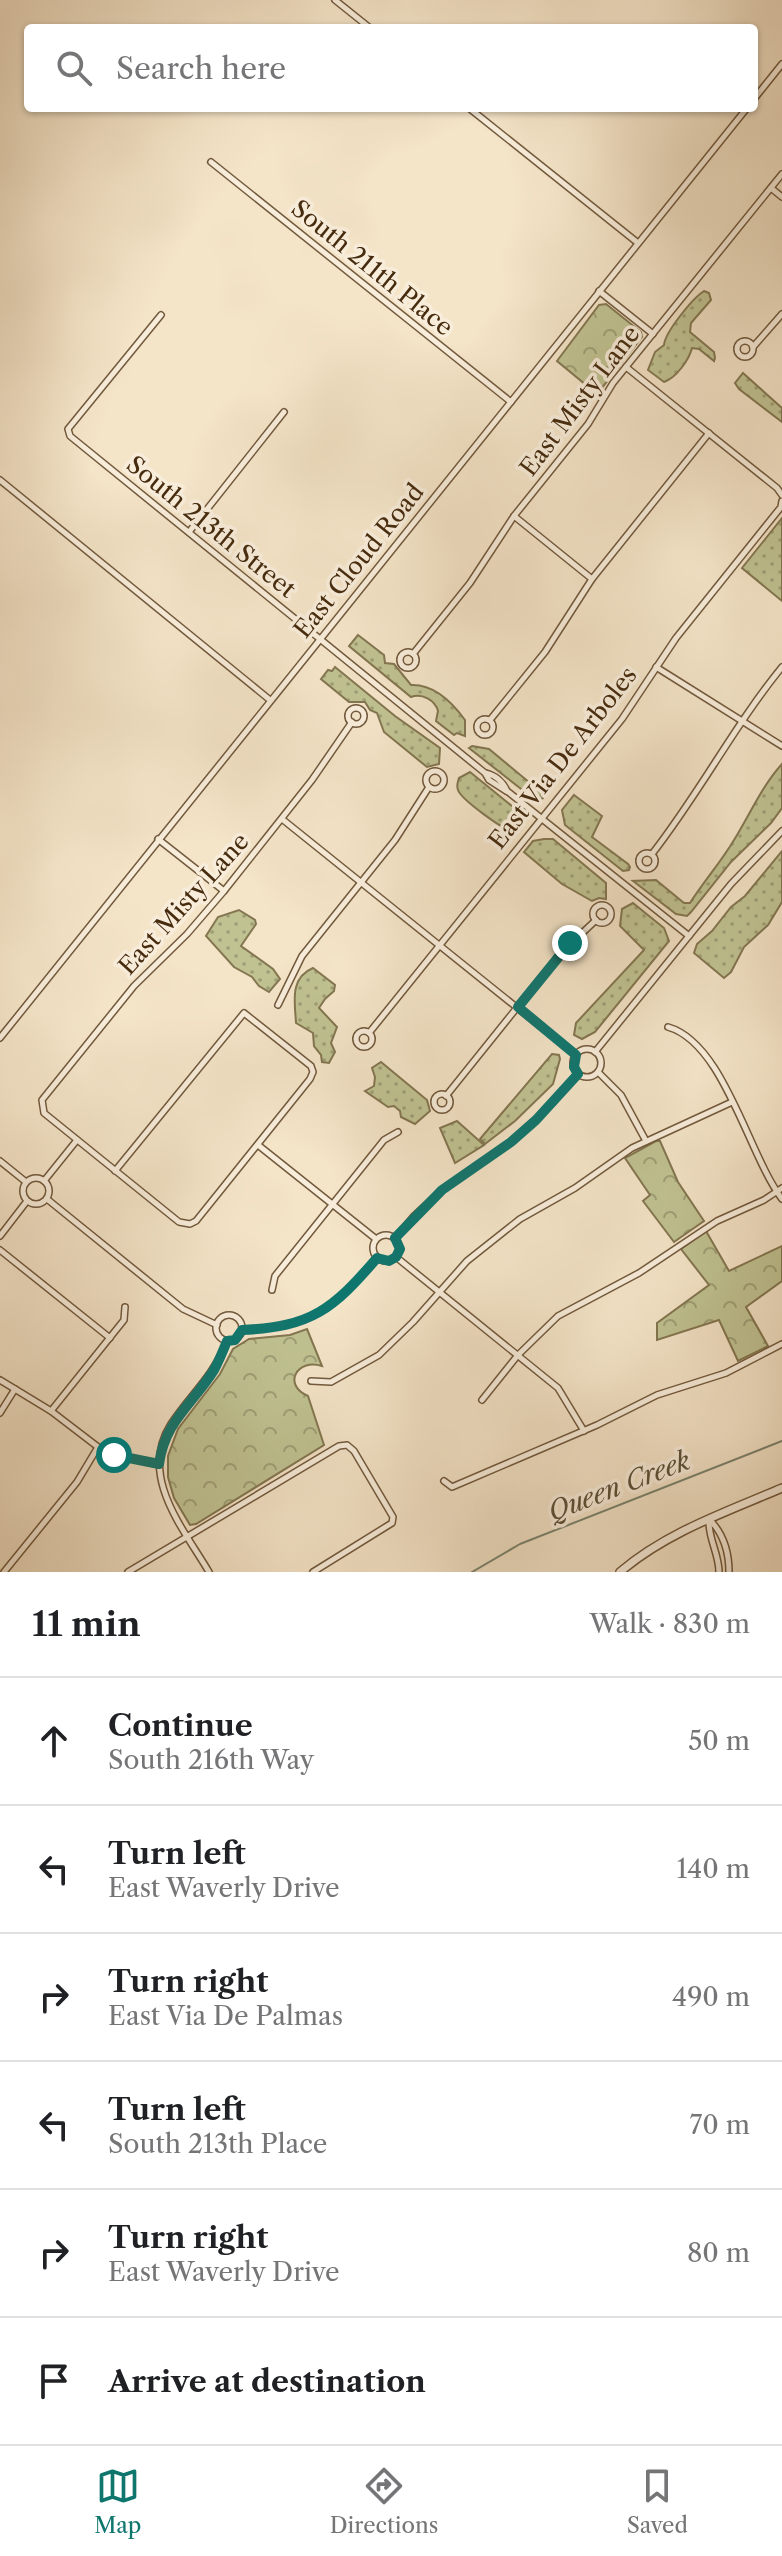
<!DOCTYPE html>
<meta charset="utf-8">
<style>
body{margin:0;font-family:"Libre Caslon Text",serif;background:#f6f6f6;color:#202124}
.stop{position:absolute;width:24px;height:24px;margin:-18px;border:6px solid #0f766e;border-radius:50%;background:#fff}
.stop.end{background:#0f766e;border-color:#fff;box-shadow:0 2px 8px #0008}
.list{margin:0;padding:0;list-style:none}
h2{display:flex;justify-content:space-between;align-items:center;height:104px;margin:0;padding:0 32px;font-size:34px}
h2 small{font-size:26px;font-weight:400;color:#757577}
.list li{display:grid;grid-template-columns:52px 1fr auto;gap:24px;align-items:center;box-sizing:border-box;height:128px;padding:0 32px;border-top:2px solid #e0e0e0}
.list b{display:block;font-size:30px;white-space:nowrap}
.list p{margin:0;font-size:26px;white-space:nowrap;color:#757577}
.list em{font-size:26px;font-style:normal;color:#757577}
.icon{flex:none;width:44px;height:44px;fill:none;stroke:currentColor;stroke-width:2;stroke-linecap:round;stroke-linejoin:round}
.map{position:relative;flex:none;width:782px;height:1572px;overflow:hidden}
.search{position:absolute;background:#fff;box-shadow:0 2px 6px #0004;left:24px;right:24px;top:24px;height:88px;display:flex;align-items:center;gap:20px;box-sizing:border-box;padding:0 28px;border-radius:8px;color:#757577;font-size:30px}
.sheet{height:872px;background:#fff}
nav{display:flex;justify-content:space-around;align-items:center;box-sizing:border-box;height:112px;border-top:2px solid #e0e0e0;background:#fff;font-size:22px;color:#757577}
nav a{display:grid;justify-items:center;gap:4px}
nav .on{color:#0f766e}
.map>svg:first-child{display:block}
</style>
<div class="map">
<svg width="782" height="1572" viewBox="0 0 782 1572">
<defs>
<pattern id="grass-dots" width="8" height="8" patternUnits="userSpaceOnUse" patternTransform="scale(2)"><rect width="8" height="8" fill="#c0c292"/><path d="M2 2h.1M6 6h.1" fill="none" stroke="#9e9e76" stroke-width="1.8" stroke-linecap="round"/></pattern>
<pattern id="forest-crowns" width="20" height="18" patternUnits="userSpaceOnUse" patternTransform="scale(2)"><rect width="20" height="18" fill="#c0c292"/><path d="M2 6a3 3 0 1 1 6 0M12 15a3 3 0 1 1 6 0" fill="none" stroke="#9e9e76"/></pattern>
</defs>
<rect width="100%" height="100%" fill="#f4e4c8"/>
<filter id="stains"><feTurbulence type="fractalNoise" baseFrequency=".0025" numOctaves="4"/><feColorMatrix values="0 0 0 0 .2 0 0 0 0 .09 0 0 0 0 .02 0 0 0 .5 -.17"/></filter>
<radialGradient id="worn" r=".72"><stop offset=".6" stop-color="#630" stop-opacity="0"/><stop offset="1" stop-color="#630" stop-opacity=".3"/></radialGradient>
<g fill="url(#grass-dots)" stroke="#837650" stroke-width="2">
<path d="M 704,291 L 709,293 L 711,300 L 691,323 L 690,332 L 714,352 L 715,358 L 714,361 L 699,349 L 692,348 C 689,360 676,378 664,382 L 648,370 L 655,352 L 664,345 C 665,332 693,298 704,291 Z"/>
<polygon points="743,373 782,408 782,422 739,389 735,383"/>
<polygon points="782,518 782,601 742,568"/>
<path d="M 358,635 L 384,655 L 385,663 L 394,664 L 411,685 C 433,684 452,702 465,720 L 465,736 L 457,733 L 454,735 L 436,721 L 438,711 C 435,700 422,693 411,697 L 349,646 Z"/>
<polygon points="335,667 395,716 440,748 439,764 427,767 384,732 377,713 370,710 365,702 349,702 321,679 328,670 332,671"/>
<polygon points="472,746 489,749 541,792 543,798 538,801 530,796 469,748"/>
<path d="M 782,764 L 782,808 L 771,823 L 731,862 L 691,912 L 687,916 L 676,914 L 633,881 L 656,880 L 684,903 L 690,903 C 704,881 721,862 734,840 C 750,814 762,786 782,764 Z"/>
<path d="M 470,772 L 518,811 L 517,828 L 513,831 C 504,831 461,799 458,790 C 456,785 458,782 459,778 Z"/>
<polygon points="574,795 602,816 592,837 628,864 630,867 629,870 623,871 565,825 562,810"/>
<polygon points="544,839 553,839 606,883 606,899 599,898 592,901 562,884 524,852 533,841"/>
<polygon points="782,851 782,902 768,925 744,947 731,972 724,978 694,953 697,944 712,931 731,907 745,896"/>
<polygon points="633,903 664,928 669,941 595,1032 582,1039 574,1035 576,1023 644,950 620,926 622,909"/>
<polygon points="239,910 255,920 256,924 241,946 273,969 280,979 269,992 259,986 252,977 234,967 206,936 218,917"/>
<path d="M 313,968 L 335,985 L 334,991 L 325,999 L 319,1008 L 337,1027 L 331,1043 L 335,1052 L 329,1063 L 322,1062 L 321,1055 L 314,1046 L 313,1033 L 296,1023 C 295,1003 289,978 313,968 Z"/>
<polygon points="552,1054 559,1055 560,1059 553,1084 515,1121 485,1144 480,1139"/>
<polygon points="381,1062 427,1100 430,1111 415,1124 401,1117 400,1111 394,1106 388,1107 365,1091 374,1086 375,1077 372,1068"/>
<polygon points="457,1121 484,1145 455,1163 440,1128"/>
</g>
<g fill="url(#forest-crowns)" stroke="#837650" stroke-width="2">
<polygon points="606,304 641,332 642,337 597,394 557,361 599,305"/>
<polygon points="656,1141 660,1141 678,1182 704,1221 674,1242 643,1201 650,1195 625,1158"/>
<polygon points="706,1231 729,1271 782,1246 782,1281 746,1307 768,1346 738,1361 719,1320 657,1340 657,1323 709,1285 681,1249"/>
<path d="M 307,1329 L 322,1366 C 297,1358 282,1385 308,1396 L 324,1445 L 196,1524 L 190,1525 L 174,1498 L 168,1477 L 168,1456 L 178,1429 L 220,1374 L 233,1349 L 249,1339 L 290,1335 Z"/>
</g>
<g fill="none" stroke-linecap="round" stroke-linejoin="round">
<polyline stroke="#7a8470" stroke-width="2" points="472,1572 520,1544 782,1441"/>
<defs>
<g id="minor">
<polyline points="335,0 370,28"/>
<polyline points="754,99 782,64"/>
<polyline points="469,108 638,243"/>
<polyline points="211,162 511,402"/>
<polyline points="771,188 782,197"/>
<polyline points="599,291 653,334"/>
<path d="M 161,315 L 68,429 L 70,436 L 485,773 C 495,775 503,782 507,791 L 689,936"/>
<circle cx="745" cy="349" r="8"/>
<polyline points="753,347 782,314"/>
<polyline points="626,367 777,488 782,495"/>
<polyline points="0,480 270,700"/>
<polyline points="514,516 592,579"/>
<polyline points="189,532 284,412"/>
<circle cx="408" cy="660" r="8"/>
<polyline points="413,654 470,583 514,516 588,424 613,383 782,174"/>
<polyline points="656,667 782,746"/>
<circle cx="356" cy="716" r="8"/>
<circle cx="485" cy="727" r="8"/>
<polyline points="490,720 545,652 592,579 709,433"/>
<circle cx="435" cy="780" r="9"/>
<polyline points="485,773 489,780 506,791"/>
<polyline points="282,819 576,1055"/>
<polyline points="158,839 224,891"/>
<circle cx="647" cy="861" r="8"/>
<path d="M 652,854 C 699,794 734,726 782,667"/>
<circle cx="602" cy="914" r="9"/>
<polyline points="278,1005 302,956 395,840 429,787"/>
<path d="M 668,1027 C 724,1043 748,1154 782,1199"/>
<circle cx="364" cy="1039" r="8"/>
<polyline points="369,1033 622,719 676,638 781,507 782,501"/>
<polyline points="0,1038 747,108"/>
<circle cx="587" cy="1063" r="14"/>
<polyline points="595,1052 731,884 782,831"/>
<polyline points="598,1072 621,1095 646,1141"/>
<circle cx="442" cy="1102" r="8"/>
<polyline points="446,1096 560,954 596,920"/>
<polyline points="258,1145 376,1239"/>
<polyline points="0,1161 26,1182"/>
<polyline points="115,1171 244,1013 311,1066 313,1072 310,1079 196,1221 190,1224 179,1222 44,1113 42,1100 134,986 187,934 224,891 312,780 352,722"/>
<circle cx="36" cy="1191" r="13"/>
<polyline points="44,1181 77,1140"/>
<polyline points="47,1199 183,1309 217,1325"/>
<circle cx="386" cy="1248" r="13"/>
<polyline points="0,1236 27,1201"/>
<polyline points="395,1238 413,1217 442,1190 511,1142 536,1120 578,1074"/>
<polyline points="0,1250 110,1338"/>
<polyline points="396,1257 558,1388 584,1431"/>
<polyline points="272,1290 275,1276 384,1140 398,1132"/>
<circle cx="229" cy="1328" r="13"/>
<path d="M 242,1330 C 312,1327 333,1309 377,1258"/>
<polyline points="0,1380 51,1411 98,1447 114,1455 159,1464"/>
<polyline points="311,1381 331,1382 379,1355 413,1322 467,1261 520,1219 575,1188 632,1148 732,1102"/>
<polyline points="482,1400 518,1355 558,1316 639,1273 717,1221 764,1200 782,1188"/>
<polyline points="51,1411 124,1320 125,1307"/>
<polyline points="0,1413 15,1389"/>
<polyline points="444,1481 452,1487 597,1425 657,1395 726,1373 782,1344"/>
<path d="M 709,1519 C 723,1533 729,1552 729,1572"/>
<path d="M 709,1520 C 708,1538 719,1554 719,1572"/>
<polyline points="4,1572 77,1482 98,1447"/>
<polyline points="128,1572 339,1446 347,1445 354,1451 393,1517 392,1523 313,1572"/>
<path d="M 209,1572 C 183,1528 138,1476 171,1424 C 192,1392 211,1380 227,1341"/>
</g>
<path id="tertiary" d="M 620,1572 C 667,1532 726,1512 782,1488"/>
</defs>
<use href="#minor" stroke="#72593c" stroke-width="8"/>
<use href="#tertiary" stroke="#72593c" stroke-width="10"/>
<use href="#minor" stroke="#f8eddb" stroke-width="5"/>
<use href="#tertiary" stroke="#f8eddb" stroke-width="7"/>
</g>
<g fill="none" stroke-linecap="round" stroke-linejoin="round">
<path stroke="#0f766e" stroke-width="10" d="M 114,1455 L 159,1464 C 165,1421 192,1405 214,1370 C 219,1361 223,1351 227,1341 L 235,1340 L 242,1330 C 312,1327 333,1309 377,1258 L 389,1261 L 396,1257 L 400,1249 L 395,1238 L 442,1190 L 511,1142 L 536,1120 L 578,1074 L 574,1067 L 576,1055 L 518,1007 L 570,943"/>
</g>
<g text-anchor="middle" stroke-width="7" stroke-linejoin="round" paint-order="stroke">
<g font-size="24" fill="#462b0e" stroke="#f8eddb">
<text transform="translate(372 268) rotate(39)" y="8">South 211th Place</text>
<text transform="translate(580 401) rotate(-53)" y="8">East Misty Lane</text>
<text transform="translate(211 527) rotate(39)" y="8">South 213th Street</text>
<text transform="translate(359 561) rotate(-51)" y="8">East Cloud Road</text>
<text transform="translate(563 758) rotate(-52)" y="8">East Via De Arboles</text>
<text transform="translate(184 904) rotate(-48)" y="8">East Misty Lane</text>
</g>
<g font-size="26" font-style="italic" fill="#5c5037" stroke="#f8eddb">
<text transform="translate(619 1486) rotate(-21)" y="9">Queen Creek</text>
</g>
</g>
<rect width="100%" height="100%" filter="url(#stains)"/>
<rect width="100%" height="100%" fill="url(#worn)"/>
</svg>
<div class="stop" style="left:114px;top:1455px"></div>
<div class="stop end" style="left:570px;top:943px"></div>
<div class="search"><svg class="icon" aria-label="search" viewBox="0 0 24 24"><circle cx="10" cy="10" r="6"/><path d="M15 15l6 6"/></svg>Search here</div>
</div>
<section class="sheet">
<h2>11 min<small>Walk · 830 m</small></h2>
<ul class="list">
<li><svg class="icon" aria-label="ahead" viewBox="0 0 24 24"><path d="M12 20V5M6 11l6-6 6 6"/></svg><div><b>Continue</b><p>South 216th Way</p></div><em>50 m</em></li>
<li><svg class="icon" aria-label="left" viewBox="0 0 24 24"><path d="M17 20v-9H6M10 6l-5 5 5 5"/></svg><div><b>Turn left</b><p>East Waverly Drive</p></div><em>140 m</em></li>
<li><svg class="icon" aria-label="right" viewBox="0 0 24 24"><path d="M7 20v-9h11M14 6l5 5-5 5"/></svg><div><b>Turn right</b><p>East Via De Palmas</p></div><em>490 m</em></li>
<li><svg class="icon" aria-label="left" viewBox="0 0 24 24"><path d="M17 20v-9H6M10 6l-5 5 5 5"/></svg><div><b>Turn left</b><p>South 213th Place</p></div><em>70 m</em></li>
<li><svg class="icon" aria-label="right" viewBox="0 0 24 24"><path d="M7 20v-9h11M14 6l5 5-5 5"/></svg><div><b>Turn right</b><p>East Waverly Drive</p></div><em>80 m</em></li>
<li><svg class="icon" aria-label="arrive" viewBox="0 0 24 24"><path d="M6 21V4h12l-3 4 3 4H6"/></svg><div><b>Arrive at destination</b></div></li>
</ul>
</section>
<nav>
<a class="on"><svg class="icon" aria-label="map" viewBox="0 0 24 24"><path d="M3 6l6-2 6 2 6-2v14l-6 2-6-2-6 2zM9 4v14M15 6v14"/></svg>Map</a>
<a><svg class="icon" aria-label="directions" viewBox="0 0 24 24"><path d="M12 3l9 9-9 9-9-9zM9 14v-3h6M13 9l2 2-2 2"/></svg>Directions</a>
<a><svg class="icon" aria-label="saved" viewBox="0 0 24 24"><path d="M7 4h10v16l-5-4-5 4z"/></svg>Saved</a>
</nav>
